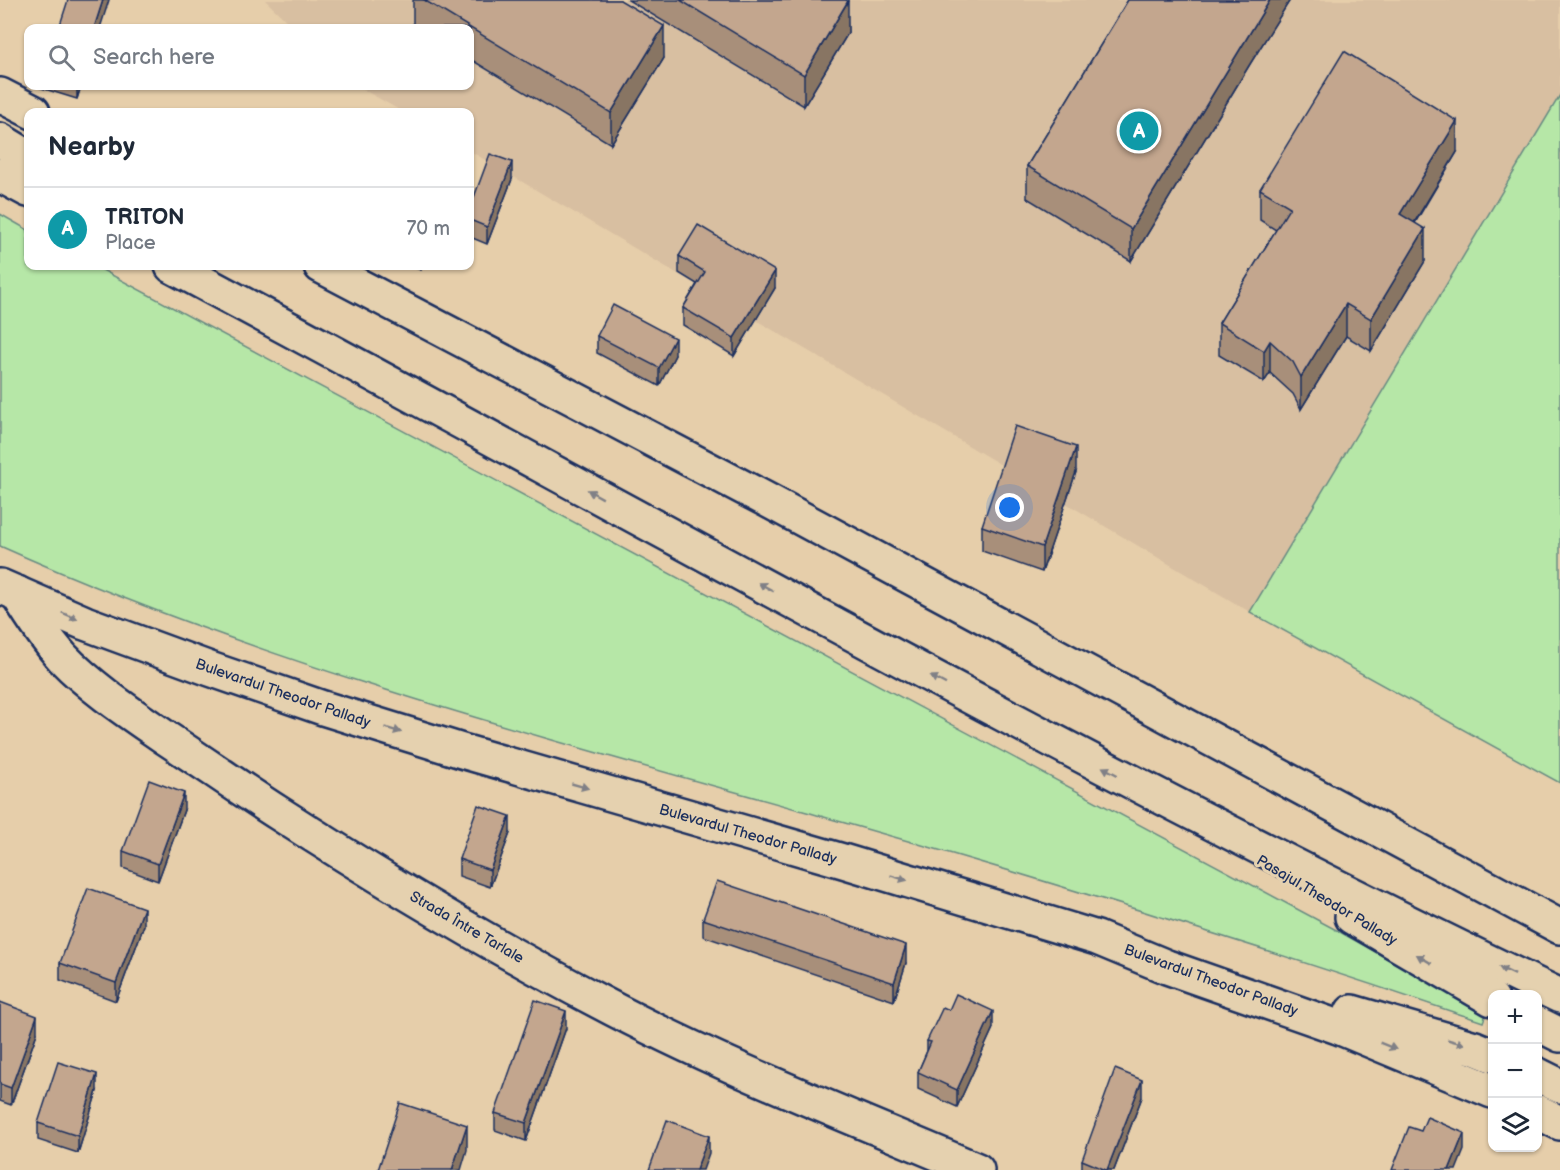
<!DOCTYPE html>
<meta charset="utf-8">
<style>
body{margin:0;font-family:"Balsamiq Sans",sans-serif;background:#f2f2f3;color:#1f2937}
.controls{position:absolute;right:18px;bottom:18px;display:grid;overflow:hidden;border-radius:12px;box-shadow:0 2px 4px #0004}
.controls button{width:54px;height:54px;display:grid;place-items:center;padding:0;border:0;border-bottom:2px solid #e0e1e3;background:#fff;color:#1f2937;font:30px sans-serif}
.you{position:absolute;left:1010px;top:508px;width:21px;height:21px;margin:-15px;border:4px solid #fff;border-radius:50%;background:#1a73e8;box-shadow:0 0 0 9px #1a73e833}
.badge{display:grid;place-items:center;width:39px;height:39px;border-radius:50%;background:#d1495b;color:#fff;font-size:20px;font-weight:700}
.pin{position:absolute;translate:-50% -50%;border:3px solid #fff;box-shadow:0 2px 6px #0006}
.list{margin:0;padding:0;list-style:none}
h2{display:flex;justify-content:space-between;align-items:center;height:78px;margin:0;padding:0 24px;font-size:26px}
h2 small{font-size:20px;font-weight:400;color:#747a83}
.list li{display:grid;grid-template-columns:39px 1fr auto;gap:18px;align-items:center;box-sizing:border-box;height:84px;padding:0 24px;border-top:2px solid #e0e1e3}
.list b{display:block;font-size:22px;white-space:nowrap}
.list p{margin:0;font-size:20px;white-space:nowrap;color:#747a83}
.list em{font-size:20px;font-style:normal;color:#747a83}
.icon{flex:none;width:33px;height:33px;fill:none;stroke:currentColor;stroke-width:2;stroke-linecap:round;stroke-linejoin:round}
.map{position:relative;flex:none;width:1560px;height:1170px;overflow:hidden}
.search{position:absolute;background:#fff;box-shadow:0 2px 4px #0004;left:24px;top:24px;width:450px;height:66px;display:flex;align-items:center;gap:15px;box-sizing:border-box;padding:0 21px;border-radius:12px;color:#747a83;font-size:22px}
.panel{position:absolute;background:#fff;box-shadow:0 2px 4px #0004;left:24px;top:108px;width:450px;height:162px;border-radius:12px}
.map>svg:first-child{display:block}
</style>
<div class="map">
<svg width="1560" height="1170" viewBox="0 0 1560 1170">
<rect width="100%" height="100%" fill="#e6ceaa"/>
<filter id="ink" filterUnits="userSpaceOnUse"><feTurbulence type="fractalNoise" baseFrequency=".0167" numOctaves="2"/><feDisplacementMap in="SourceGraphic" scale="12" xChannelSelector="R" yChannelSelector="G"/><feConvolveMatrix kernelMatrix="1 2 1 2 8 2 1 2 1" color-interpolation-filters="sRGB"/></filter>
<g filter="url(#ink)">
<polygon fill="#d8bfa1" points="265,0 1560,0 1560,95 1250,612 470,151 470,112 403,112 357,86 470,86 470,28 294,28"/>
<g fill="#b6e7a7" stroke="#688b82" stroke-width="1.5">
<polygon points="1560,95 1560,783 1250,612"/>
<path d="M 0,214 L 28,230 L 28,266 L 95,266 L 1340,932 L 1486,1014 L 1483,1022 C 1263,947 1041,878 817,815 C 541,737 263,664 0,546 Z"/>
</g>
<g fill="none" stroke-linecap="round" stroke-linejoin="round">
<defs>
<g id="minor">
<polyline points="0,95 33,112"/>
<polyline points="0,140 28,157"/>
<polyline points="321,266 769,501 1560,927"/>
<path d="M 17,593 C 31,616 45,638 63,658 C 93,689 130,713 166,738 C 204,763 241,789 280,814 C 383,880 489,944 598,1001 C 720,1066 850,1116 977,1170"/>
</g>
<g id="major">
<polyline points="0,175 28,190"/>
<path d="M 172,266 C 633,512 1088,771 1560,996"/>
<polyline points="0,586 85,623 210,669 323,708 462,751 843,861 1097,938 1167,967 1338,1027 1492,1091"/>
<polyline points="1352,917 1492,999"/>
<polyline points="1352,1012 1475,1048 1492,1055"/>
<polyline points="1538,1024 1560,1035"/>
<polyline points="1538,1075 1560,1086"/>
<polyline points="1538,1112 1560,1123"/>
</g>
</defs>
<use href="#minor" stroke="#1b2f5e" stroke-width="38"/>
<use href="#major" stroke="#1b2f5e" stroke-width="38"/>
<use href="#minor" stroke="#e5d1af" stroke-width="33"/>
<use href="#major" stroke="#e5d1af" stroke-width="33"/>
</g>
<g fill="#a88f7a" stroke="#1b2f5e" stroke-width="1.5">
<polygon points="413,0 620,0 664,58 611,144 470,59 470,28 419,28 413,25"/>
<polygon points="628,0 846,0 848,33 804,106"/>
<polygon points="1128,0 1290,0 1250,64 1131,261 1027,198 1027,166"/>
<polygon points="35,86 81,86 77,99"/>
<polygon points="1457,152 1415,223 1425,261 1371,351 1346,336 1301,409 1293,394 1270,373 1264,382 1219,355 1219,323 1276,230 1260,220 1260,189"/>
<polygon points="512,179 487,244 470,237 470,208"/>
<polygon points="679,256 775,288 734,356 683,325 683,308 697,284 679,273"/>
<polygon points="410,266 422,266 421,270"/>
<polygon points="597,336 675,355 659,386 597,353"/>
<polygon points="1076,472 1042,572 982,551 982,526"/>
<polygon points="184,810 158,881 123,868 123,851"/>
<polygon points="510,833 490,887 459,876 459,859"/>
<polygon points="703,919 906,963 894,1001 703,936"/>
<polygon points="144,925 116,1001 60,980 60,963"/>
<polygon points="0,1002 37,1033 11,1105 0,1101"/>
<polygon points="566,1028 526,1141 495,1130 495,1113"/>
<polygon points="993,1028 957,1107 918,1089 918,1072 927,1051 927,1041"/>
<polygon points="97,1091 78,1153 38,1140 38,1123"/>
<polygon points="1142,1097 1114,1170 1082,1170 1082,1160"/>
</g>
<g fill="#887463" stroke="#1b2f5e" stroke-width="1.5">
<polygon points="103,0 109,0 100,28 94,28"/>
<polygon points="1270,0 1290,0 1250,64 1131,261 1131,229"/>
<polygon points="848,1 848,33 804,106 804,75"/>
<polygon points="664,26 664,58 611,144 611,113"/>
<polygon points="77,86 81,86 77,99"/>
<polygon points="1457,121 1457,152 1400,246 1400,214"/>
<polygon points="512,162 512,179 487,244 487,227"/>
<polygon points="1425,229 1425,261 1371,351 1371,319"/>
<polygon points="775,271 775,288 734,356 734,338"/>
<polygon points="1346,304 1346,336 1301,409 1301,377"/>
<polygon points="675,338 675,355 659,386 659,368"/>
<polygon points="1270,341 1270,373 1264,382 1264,351"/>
<polygon points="1076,447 1076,472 1042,572 1042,547"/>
<polygon points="184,793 184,810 158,881 158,864"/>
<polygon points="510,816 510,833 490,887 490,870"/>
<polygon points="144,908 144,925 116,1001 116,983"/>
<polygon points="906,945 906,963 894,1001 894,983"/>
<polygon points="566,1011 566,1028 526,1141 526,1123"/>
<polygon points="993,1011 993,1028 957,1107 957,1090"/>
<polygon points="37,1016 37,1033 11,1105 11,1088"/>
<polygon points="97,1074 97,1091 78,1153 78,1136"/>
<polygon points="1142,1080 1142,1097 1114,1170 1107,1170"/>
<polygon points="467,1125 467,1150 461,1170 452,1170"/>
<polygon points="1464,1133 1464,1150 1456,1170 1449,1170"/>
<polygon points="709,1136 709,1153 703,1170 696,1170"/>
</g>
<g fill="#c3a68e" stroke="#1b2f5e" stroke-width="1.5">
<polygon points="68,0 103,0 94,28 59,28"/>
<polygon points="424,0 620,0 664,26 611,113"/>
<polygon points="680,0 846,0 848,1 804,75"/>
<polygon points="1128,0 1270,0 1131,229 1027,166"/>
<polygon points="1344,51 1457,121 1400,214 1425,229 1371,319 1346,304 1301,377 1293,362 1270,341 1264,351 1219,323 1290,207 1260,189"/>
<polygon points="490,154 512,162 487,227 470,220 470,208"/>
<polygon points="698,225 775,271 734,338 683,308 705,272 679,256"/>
<polygon points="613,305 675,338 659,368 597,336"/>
<polygon points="1015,426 1076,447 1042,547 982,526"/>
<polygon points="149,780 184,793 158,864 123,851"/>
<polygon points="478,805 510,816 490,870 459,859"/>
<polygon points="717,881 906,945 894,983 703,919"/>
<polygon points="88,888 144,908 116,983 60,963"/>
<polygon points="956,994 993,1011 957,1090 918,1072 931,1042 927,1041 943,1007 949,1010"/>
<polygon points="535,1000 566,1011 526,1123 495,1113"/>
<polygon points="0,1002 37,1016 11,1088 0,1084"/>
<polygon points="58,1062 97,1074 78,1136 38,1123"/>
<polygon points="1115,1069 1142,1080 1107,1170 1106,1170 1082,1160"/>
<polygon points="400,1103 467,1125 452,1170 378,1170"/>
<polygon points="1427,1117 1464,1133 1449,1170 1392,1170 1409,1127 1421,1131"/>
<polygon points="667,1120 709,1136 696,1170 649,1170"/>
</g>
<defs><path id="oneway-solid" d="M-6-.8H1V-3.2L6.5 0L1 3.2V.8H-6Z" transform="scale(1.5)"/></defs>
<g fill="#808086">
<use href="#oneway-solid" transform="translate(595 494) rotate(-151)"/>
<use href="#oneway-solid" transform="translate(766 587) rotate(-151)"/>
<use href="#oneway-solid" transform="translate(70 616) rotate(23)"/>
<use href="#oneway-solid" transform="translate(938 680) rotate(-152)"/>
<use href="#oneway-solid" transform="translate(393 730) rotate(17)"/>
<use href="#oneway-solid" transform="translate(1110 771) rotate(-152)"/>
<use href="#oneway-solid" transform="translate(580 786) rotate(16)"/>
<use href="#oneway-solid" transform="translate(899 878) rotate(17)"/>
<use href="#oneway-solid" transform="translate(1424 959) rotate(-149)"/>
<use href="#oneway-solid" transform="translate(1507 971) rotate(-155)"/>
<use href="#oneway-solid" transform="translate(1456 1042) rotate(16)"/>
<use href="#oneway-solid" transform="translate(1388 1046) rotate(22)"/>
</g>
</g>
<g text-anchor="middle" stroke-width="6" stroke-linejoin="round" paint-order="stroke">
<g font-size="15" fill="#1b2f5e" stroke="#e5d1af">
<text transform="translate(283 693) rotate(19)" y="5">Bulevardul Theodor Pallady</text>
<text transform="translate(748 834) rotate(16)" y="5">Bulevardul Theodor Pallady</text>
<text transform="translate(1327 900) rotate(31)" y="5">Pasajul Theodor Pallady</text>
<text transform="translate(467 927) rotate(30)" y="5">Strada Între Tarlale</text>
<text transform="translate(1211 980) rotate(20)" y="5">Bulevardul Theodor Pallady</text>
</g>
</g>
</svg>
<div class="controls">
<button>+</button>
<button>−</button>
<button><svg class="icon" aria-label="layers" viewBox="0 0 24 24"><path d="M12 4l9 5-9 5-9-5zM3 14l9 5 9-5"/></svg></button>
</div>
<div class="you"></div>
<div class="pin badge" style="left:1139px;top:131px;background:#0f9aa8">A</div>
<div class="search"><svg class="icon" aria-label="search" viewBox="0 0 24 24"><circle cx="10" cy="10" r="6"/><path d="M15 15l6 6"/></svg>Search here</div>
<section class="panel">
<h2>Nearby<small></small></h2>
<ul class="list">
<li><span class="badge" style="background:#0f9aa8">A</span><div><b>TRITON</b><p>Place</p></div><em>70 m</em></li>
</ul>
</section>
</div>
